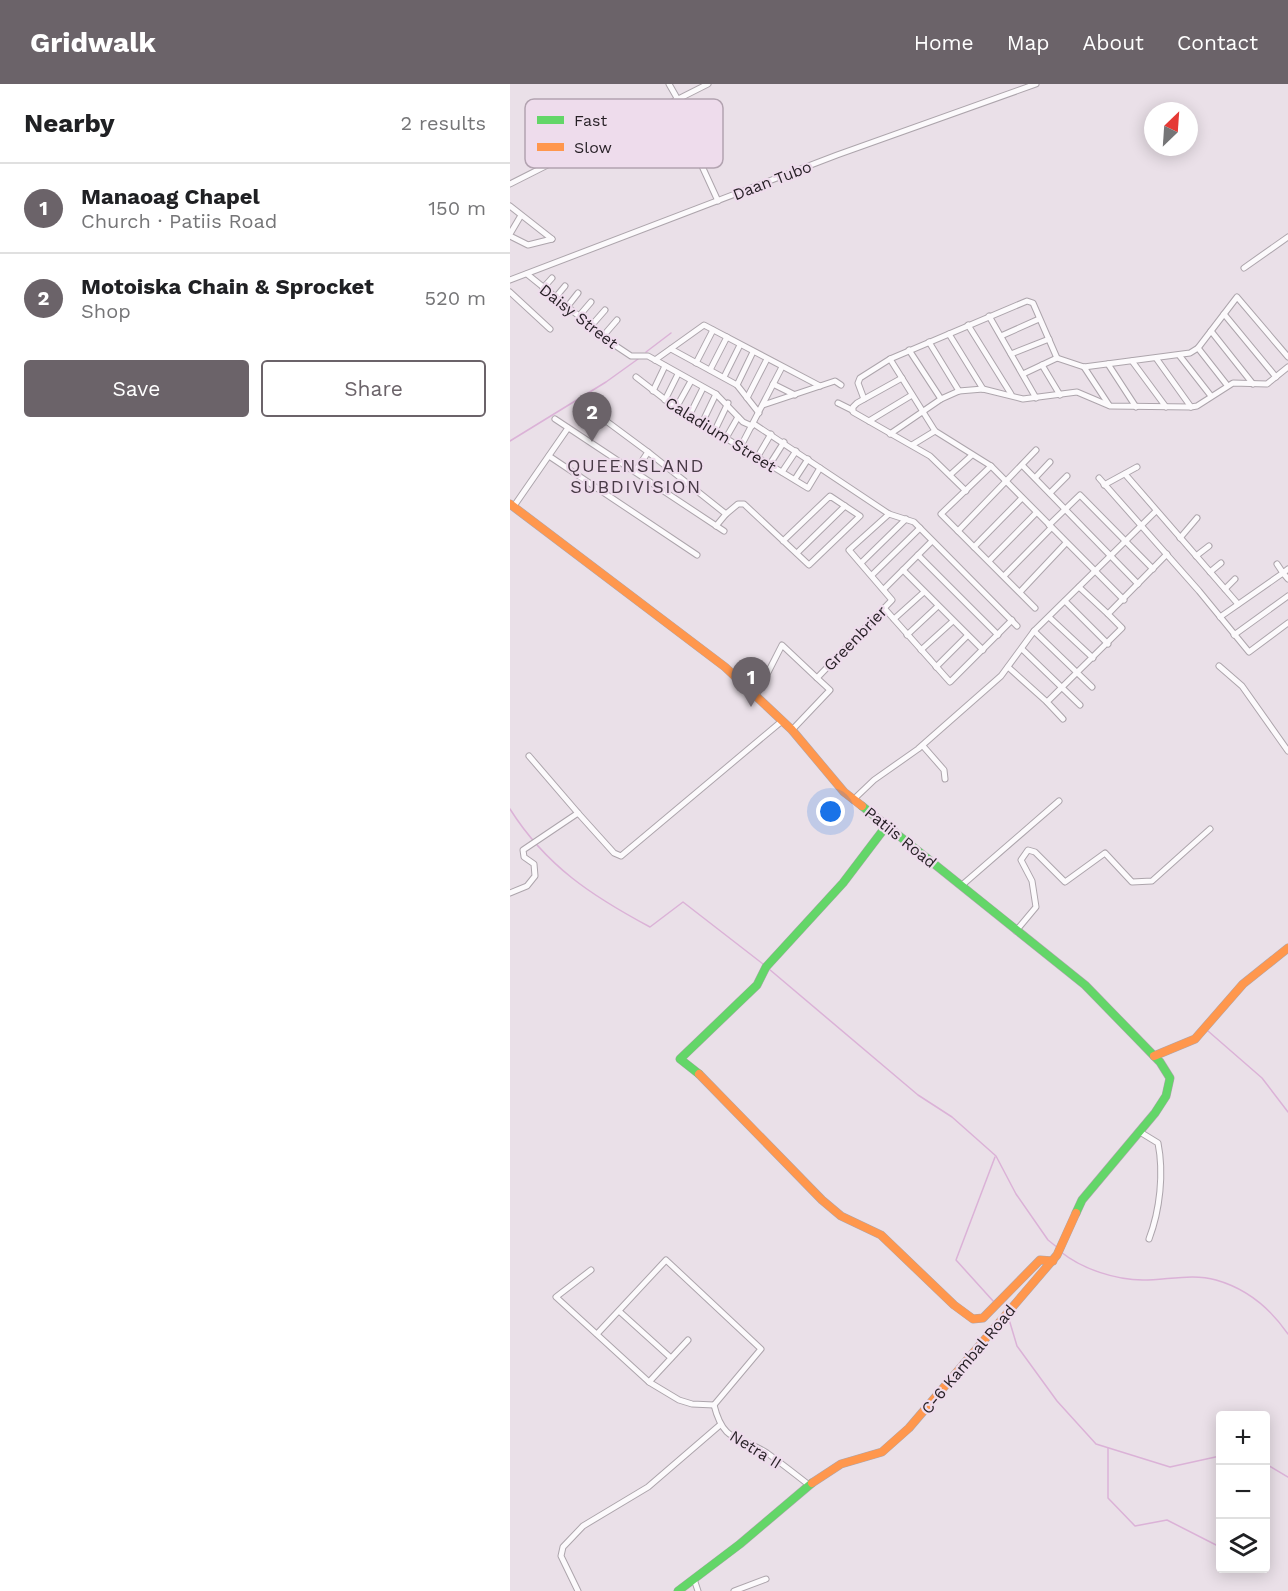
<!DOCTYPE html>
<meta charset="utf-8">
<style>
body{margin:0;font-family:"Work Sans",sans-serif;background:#f6f6f6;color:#202124}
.controls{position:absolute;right:18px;bottom:18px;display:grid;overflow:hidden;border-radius:6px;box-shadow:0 3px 15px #0003}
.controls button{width:54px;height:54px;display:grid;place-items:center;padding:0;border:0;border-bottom:2px solid #e0e0e0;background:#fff;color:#202124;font:30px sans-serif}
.compass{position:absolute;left:634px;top:18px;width:54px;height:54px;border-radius:50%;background:#fff;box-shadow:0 3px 15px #0003;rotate:25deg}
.you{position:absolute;left:321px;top:728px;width:21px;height:21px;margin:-15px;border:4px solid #fff;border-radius:50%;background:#1a73e8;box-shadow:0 0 0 9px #1a73e833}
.badge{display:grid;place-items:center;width:39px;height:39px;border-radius:50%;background:#6b6369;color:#fff;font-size:20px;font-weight:700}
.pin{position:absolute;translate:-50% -50px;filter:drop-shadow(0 2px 3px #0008)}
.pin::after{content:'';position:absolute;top:32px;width:21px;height:18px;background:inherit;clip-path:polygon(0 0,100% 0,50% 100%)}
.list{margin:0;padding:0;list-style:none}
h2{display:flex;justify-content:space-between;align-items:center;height:78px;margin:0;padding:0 24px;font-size:26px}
h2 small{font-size:20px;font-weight:400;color:#757577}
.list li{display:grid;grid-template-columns:39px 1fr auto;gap:18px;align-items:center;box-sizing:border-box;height:90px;padding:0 24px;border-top:2px solid #e0e0e0}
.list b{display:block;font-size:22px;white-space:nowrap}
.list p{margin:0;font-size:20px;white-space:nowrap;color:#757577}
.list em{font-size:20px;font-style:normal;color:#757577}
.actions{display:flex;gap:12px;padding:18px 24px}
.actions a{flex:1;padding:14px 0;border:2px solid #6b6369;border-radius:6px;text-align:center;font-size:21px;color:#6b6369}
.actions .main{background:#6b6369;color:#fff}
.icon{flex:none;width:33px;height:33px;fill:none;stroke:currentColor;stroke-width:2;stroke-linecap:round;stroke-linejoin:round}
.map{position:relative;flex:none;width:778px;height:1507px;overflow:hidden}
header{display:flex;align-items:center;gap:36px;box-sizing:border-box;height:84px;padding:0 30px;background:#6b6369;color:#fff}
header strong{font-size:28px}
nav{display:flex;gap:33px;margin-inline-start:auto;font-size:21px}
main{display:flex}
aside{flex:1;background:#fff}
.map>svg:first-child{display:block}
</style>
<header>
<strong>Gridwalk</strong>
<nav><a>Home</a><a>Map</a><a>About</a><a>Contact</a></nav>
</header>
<main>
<aside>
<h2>Nearby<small>2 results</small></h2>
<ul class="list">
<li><span class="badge">1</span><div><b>Manaoag Chapel</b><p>Church · Patiis Road</p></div><em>150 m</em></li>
<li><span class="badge">2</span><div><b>Motoiska Chain &amp; Sprocket</b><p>Shop</p></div><em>520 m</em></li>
</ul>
<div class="actions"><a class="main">Save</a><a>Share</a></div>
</aside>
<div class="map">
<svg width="778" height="1507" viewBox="0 0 778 1507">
<rect width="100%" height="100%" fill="#eae0e8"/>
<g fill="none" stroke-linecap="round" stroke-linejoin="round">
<g stroke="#dbb2d7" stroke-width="1.5">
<polyline points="136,268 161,249"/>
<polyline points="0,357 96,298 128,275"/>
<path d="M 0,725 C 36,782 82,812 140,843 L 173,818 L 253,880"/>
<polyline points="259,885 408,1011 442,1033 486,1072 506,1110 538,1156 548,1164"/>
<polyline points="698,947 752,994 778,1028"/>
<path d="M 551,1168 C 572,1185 606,1196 633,1196 C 657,1196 683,1189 706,1196 C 738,1205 760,1224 778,1250"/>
<polyline points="484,1218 446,1176 485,1073"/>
<polyline points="498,1232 507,1262 547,1317 586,1360 660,1383 710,1372"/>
<polyline points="598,1364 598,1414 625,1442 657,1436 710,1463"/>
<polyline points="756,1380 778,1393"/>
</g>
<defs>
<g id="street">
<polyline points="159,0 167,14 180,56 208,117"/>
<polyline points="0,100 198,0"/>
<polyline points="0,122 42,155"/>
<polyline points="0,150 10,133"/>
<polyline points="0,152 18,161 42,155"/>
<polyline points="734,184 778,153"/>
<polyline points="17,190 106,262 121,272 138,272 206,310 233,338 242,342"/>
<polyline points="0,196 327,71 526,0"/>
<polyline points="33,204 42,194"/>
<polyline points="0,208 40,245"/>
<polyline points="45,214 55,202"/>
<polyline points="57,223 68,209"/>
<polyline points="714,230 766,293"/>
<polyline points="69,232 81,218"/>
<polyline points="479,232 526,314"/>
<polyline points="458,241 501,310"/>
<polyline points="81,242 95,226"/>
<polyline points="701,247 743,300"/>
<polyline points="439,250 473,305"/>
<polyline points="94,251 107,236"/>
<polyline points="491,252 529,235"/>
<polyline points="419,258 449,307"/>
<polyline points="688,264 717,301"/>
<polyline points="161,265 227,301 249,329"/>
<polyline points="399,266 431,315"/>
<polyline points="501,270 539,255"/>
<polyline points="669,271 701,312"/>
<polyline points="646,274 681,323"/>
<polyline points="380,275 425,347 481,382"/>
<polyline points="145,276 194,241 310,302"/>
<polyline points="622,277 656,323"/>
<polyline points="186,279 203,246"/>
<polyline points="598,280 626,323"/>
<polyline points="532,281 550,311"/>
<polyline points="574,283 599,321"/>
<polyline points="200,286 217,253"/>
<polyline points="513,290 547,274 574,283 680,269 688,264 727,213 778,273"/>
<polyline points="126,293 166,324 298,404 310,384"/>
<polyline points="214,293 230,261"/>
<polyline points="392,294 347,319 343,323 343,328 420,372 456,407"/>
<polyline points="263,300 285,311"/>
<polyline points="227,301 243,268"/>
<polyline points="143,307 155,282"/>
<polyline points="237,314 257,275"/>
<polyline points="354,315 348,299 350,294 380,275 517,217 523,219 547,274"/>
<polyline points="155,316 168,290"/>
<polyline points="328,319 342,326"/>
<polyline points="253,321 325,297 331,301"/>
<polyline points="76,322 138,368"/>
<polyline points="166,324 181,297"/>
<polyline points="179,332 193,304"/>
<polyline points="45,335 214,447"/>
<polyline points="359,337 402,311"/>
<polyline points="192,339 206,310"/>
<polyline points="244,340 379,430 404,438 507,542"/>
<polyline points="205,346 218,319"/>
<polyline points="380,350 431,315 449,307 473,305 513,315 567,308 600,322 681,323 687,322 723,299 757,300 778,283"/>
<polyline points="216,354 228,333"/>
<polyline points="402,361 425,347"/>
<polyline points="231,362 272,283"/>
<polyline points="39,372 187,471"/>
<polyline points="248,372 261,350"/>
<polyline points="260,380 274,358"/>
<polyline points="512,381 628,500"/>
<polyline points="126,386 138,368 216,430 206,442"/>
<polyline points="272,388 286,367"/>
<polyline points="615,390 728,520"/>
<polyline points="440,391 462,371"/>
<polyline points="525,394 540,378"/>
<polyline points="589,394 689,507 739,568 778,539"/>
<polyline points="285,395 298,375"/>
<polyline points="594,401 627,383"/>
<polyline points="540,409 557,392"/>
<polyline points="4,422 58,344"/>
<polyline points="216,430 228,420 234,420 299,481 350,432 320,412 273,457"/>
<polyline points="539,441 570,411 643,485"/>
<polyline points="448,447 526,366"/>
<polyline points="670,454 687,434"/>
<polyline points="464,463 512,414"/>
<polyline points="287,469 335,422"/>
<polyline points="408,471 488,551"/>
<polyline points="686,472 699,462"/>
<polyline points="479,477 526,429"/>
<polyline points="351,479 396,435"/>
<polyline points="767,480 773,489 778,485"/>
<polyline points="393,486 473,566"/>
<polyline points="700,488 711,479"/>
<polyline points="362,491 410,444"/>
<polyline points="494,492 541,444"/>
<polyline points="569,503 598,530"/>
<polyline points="374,505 422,457"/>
<polyline points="715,505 725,495"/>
<polyline points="510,508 556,459"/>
<polyline points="555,517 598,560"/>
<polyline points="374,524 440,598 502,536"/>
<polyline points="525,524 431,430 481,382 614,516"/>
<polyline points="539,533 583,574"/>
<polyline points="710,533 773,489 778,495"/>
<polyline points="384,535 414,508"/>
<polyline points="524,547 582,603"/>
<polyline points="397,551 428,522"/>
<polyline points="724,551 778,512"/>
<polyline points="512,565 570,621"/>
<polyline points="411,566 443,537"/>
<polyline points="709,582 732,602 778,667"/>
<polyline points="426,583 457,552"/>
<polyline points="498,583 537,618"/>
<polyline points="246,612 272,561 307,594 382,516 339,466 379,430"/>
<polyline points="553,635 537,618 612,544 598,530 657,470"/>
<polyline points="282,646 320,606 307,594"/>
<polyline points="413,662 434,686 435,695"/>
<polyline points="19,672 68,729"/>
<polyline points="343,716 364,696 408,665 491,592 524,547 646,427"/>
<polyline points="451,802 549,717"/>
<polyline points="0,809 17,802 25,792 24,780 14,773 13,766 68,729 104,769 111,772 272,637"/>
<polyline points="506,847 526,823 522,797 511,776 518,766 525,768 555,798 595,769 622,798 642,797 700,745"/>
<path d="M 630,1048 L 648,1059 C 654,1089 650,1126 639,1155"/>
<polyline points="81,1186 46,1213 139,1298 169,1316 182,1320 204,1321"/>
<polyline points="109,1227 161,1274"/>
<polyline points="87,1250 156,1176 251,1265 204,1321"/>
<polyline points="139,1298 178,1256"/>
<path d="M 204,1321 C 214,1361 230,1351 257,1369 C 271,1379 285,1390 299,1401"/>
<polyline points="184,1495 188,1507"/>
<polyline points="68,1507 51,1472 53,1463 73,1442 138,1403 210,1341"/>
<polyline points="224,1507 256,1495"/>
</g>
<g id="fast">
<polyline points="352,722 575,901 650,978 660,994 656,1012 645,1029 572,1116 566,1129"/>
<polyline points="189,990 170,975 247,901 256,883 333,799 377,741"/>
<polyline points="168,1507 230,1460 302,1399"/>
</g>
<g id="slow">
<polyline points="0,420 215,583 282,646 334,708 352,722"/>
<polyline points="644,972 685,955 733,900 778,864"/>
<polyline points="189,990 312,1116 331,1132 371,1151 444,1221 463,1235 473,1234 530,1176 543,1177"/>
<polyline points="302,1399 331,1380 372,1368 399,1344 547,1171 566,1129"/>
</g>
</defs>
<use href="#street" stroke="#ada5ac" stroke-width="7"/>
<use href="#fast" stroke="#ada5ac" stroke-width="9"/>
<use href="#slow" stroke="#ada5ac" stroke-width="9"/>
<use href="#street" stroke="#fcfafc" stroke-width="5"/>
<use href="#fast" stroke="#63d668" stroke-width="8"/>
<use href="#slow" stroke="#ff974d" stroke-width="8"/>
</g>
<g text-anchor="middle" stroke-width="4.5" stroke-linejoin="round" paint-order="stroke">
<g font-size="16" fill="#261f25" stroke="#eedcec">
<text transform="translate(262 96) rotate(-21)" y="6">Daan Tubo</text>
<text transform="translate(69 232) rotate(38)" y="6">Daisy Street</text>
<text transform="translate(211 350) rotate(32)" y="6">Caladium Street</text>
<text transform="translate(345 554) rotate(-46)" y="6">Greenbrier</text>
<text transform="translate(391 753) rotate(39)" y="6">Patiis Road</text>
<text transform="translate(458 1275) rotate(-50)" y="6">C-6 Kambal Road</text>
<text transform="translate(246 1365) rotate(32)" y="6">Netra II</text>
</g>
<g font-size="18" letter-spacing="1.5" fill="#483a46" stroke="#eedcec">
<text x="126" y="388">QUEENSLAND<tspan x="126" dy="21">SUBDIVISION</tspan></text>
</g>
</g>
<rect x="15" y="15" width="198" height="69" rx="9" fill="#eedcec" stroke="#b2a3b0" stroke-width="1.5"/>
<rect x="27" y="32" width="27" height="8" fill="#63d668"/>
<rect x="27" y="59" width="27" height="8" fill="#ff974d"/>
<g font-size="16" fill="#261f25">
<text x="64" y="42">Fast</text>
<text x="64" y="69">Slow</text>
</g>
</svg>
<div class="controls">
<button>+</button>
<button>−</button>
<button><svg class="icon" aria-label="layers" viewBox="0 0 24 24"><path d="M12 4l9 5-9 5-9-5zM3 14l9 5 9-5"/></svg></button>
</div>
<svg class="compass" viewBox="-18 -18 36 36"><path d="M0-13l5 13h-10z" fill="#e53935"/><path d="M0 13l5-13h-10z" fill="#757577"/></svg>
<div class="you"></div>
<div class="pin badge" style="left:241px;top:623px">1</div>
<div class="pin badge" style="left:82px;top:358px">2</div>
</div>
</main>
